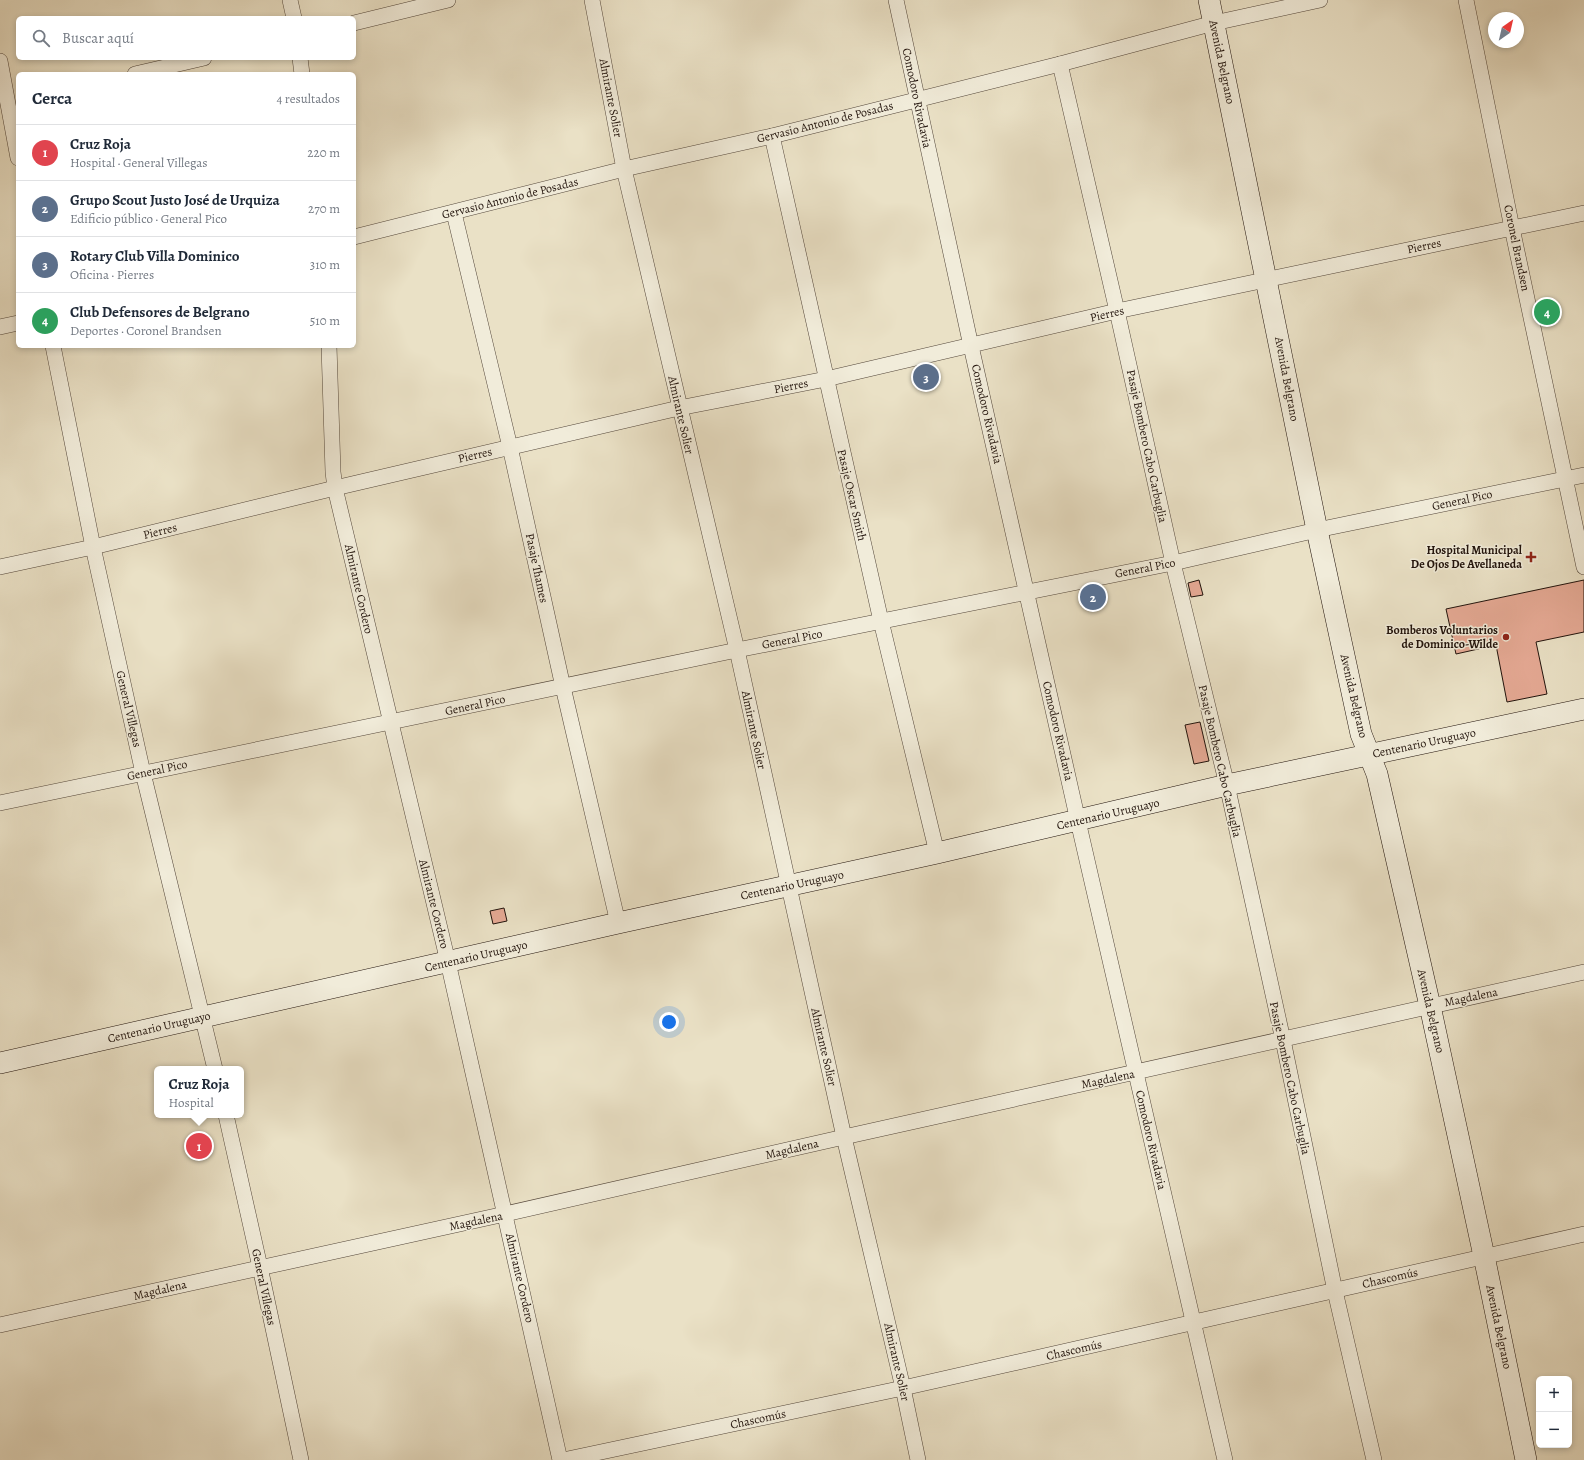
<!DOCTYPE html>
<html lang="es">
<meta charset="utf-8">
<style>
body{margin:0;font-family:Alegreya,serif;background:#f2f2f3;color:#1f2937}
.controls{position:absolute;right:12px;bottom:12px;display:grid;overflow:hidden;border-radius:6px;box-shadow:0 2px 6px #0003}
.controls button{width:36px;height:36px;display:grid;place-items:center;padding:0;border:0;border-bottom:1px solid #e0e1e3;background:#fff;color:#1f2937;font:20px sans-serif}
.compass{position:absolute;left:1488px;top:12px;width:36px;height:36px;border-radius:50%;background:#fff;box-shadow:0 2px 6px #0003;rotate:34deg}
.you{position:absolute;left:669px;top:1022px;width:14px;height:14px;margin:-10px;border:3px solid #fff;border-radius:50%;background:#1a73e8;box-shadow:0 0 0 6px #1a73e833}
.badge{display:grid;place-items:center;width:26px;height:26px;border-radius:50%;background:#8f2418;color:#fff;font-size:13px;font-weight:700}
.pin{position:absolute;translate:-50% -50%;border:2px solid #fff;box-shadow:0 1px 4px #0006}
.popup{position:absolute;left:154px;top:1066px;width:90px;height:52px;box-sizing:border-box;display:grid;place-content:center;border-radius:6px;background:#fff;filter:drop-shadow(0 1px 3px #0005);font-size:13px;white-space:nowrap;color:#747a83}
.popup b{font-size:15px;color:#1f2937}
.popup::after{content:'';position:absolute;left:50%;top:100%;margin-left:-8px;border:8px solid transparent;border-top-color:#fff}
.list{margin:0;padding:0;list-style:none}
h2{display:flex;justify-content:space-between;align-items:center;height:52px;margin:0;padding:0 16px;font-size:17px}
h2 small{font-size:13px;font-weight:400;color:#747a83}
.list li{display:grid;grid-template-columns:26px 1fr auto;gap:12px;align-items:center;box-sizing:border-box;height:56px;padding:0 16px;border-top:1px solid #e0e1e3}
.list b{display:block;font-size:15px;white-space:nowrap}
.list p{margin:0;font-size:13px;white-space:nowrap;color:#747a83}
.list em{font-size:13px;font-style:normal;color:#747a83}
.icon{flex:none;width:22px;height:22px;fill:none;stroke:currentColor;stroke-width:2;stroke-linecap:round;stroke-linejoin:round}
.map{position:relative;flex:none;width:1584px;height:1460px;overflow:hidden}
.search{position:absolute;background:#fff;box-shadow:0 2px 6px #0003;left:16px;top:16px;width:340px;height:44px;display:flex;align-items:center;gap:10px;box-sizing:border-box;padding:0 14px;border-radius:6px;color:#747a83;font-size:15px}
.panel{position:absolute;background:#fff;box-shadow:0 2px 6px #0003;left:16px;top:72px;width:340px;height:276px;border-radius:6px}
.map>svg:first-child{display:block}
</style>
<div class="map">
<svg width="1584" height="1460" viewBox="0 0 1584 1460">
<rect width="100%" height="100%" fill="#eae1c6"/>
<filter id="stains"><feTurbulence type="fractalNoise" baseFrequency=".005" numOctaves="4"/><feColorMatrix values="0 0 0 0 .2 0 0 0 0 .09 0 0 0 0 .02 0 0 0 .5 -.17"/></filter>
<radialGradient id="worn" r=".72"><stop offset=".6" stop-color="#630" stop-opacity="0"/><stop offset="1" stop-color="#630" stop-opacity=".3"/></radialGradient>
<g fill="#e5a994" stroke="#21130c">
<polygon points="1199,580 1203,595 1191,597 1188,583"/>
<polygon points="1584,580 1584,632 1536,642 1547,694 1507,702 1496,645 1456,654 1446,609"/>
<polygon points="1200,722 1209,761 1194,764 1185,725"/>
<polygon points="504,908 507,921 493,924 490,911"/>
</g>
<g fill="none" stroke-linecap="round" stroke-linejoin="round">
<defs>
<g id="street">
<polyline points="290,0 294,18"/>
<polyline points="592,0 624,169 737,650 844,1137 903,1388 918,1460"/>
<polyline points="896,0 971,346 1078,821 1225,1460"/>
<polyline points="1466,0 1512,228 1584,567"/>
<polyline points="354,23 448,0"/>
<polyline points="300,58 302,74"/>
<polyline points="0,61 18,158"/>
<polyline points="1060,64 1117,311 1173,563 1227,785 1283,1040 1335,1291 1374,1460"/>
<polyline points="135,74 204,58"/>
<polyline points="772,136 881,621 937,853"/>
<polyline points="454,213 510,447 563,687 618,923"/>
<polyline points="354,237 624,169 772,136 1060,64 1214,23 1320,0"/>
<polyline points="0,327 18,323"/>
<polyline points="53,346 93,547 143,773 215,1069"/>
<polyline points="329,346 333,472 335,488 448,962 560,1460"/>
<polyline points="0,567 93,547 335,488 679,408 826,379 1117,311 1584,213"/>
<polyline points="0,803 737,650 1173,563 1317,530 1584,475"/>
<polyline points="226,1115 260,1267 301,1460"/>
<polyline points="0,1325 505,1214 844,1137 1584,972"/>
<polyline points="563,1460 903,1388 1584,1234"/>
</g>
<g id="secondary">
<polyline points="1209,0 1317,530 1361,734 1377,774 1430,1006 1484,1256 1526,1460"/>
<polyline points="0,1063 618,923 937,853 1227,785 1584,709"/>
</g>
</defs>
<use href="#street" stroke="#53463a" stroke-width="16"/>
<use href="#secondary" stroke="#21130c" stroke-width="22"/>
<use href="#street" stroke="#f1ecda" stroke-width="15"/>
<use href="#secondary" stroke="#f1ecda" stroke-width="21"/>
</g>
<g fill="#8f2418" stroke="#f1ecda" stroke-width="1.5">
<path d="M1529 551h4v4h4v4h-4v4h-4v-4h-4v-4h4z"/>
<circle cx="1506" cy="637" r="4"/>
</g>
<g text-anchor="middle" stroke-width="3" stroke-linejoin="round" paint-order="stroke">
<g font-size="12" fill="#21130c" stroke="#f1ecda">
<text transform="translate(1222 62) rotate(78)" y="4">Avenida Belgrano</text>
<text transform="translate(611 98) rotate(79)" y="4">Almirante Solier</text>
<text transform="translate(917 98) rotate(78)" y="4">Comodoro Rivadavia</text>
<text transform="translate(825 122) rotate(-14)" y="4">Gervasio Antonio de Posadas</text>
<text transform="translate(510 198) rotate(-14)" y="4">Gervasio Antonio de Posadas</text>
<text transform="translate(1424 246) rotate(-12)" y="4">Pierres</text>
<text transform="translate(1517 248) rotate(78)" y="4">Coronel Brandsen</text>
<text transform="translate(1107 314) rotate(-13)" y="4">Pierres</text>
<text transform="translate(1287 379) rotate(79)" y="4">Avenida Belgrano</text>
<text transform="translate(791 386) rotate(-11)" y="4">Pierres</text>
<text transform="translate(987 414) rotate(77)" y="4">Comodoro Rivadavia</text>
<text transform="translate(681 415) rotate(77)" y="4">Almirante Solier</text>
<text transform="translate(1147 446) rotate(78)" y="4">Pasaje Bombero Cabo Carbuglia</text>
<text transform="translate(475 455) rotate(-13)" y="4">Pierres</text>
<text transform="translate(852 495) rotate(77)" y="4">Pasaje Oscar Smith</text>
<text transform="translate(1462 500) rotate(-12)" y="4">General Pico</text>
<text transform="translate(160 531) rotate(-14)" y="4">Pierres</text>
<text transform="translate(537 568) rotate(78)" y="4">Pasaje Thames</text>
<text transform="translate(1145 568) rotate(-11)" y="4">General Pico</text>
<text transform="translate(359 589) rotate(77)" y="4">Almirante Cordero</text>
<text transform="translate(792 639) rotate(-11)" y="4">General Pico</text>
<text transform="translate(1354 696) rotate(77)" y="4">Avenida Belgrano</text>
<text transform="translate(475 705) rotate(-12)" y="4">General Pico</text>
<text transform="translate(129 709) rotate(77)" y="4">General Villegas</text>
<text transform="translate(754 730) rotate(78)" y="4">Almirante Solier</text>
<text transform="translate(1058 731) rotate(77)" y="4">Comodoro Rivadavia</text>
<text transform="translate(1424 743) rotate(-12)" y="4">Centenario Uruguayo</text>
<text transform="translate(1220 761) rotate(77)" y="4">Pasaje Bombero Cabo Carbuglia</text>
<text transform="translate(157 770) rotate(-12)" y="4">General Pico</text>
<text transform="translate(1108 814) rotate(-13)" y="4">Centenario Uruguayo</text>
<text transform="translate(792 885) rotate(-12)" y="4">Centenario Uruguayo</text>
<text transform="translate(434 904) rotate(76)" y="4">Almirante Cordero</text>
<text transform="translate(476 956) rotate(-13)" y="4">Centenario Uruguayo</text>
<text transform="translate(1471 997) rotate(-12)" y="4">Magdalena</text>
<text transform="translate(1431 1011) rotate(77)" y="4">Avenida Belgrano</text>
<text transform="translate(159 1027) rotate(-13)" y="4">Centenario Uruguayo</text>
<text transform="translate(824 1047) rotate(77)" y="4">Almirante Solier</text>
<text transform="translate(1290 1078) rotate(78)" y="4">Pasaje Bombero Cabo Carbuglia</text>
<text transform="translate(1108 1079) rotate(-12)" y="4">Magdalena</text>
<text transform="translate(1151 1140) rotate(77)" y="4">Comodoro Rivadavia</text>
<text transform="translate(792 1149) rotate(-13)" y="4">Magdalena</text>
<text transform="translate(476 1221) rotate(-12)" y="4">Magdalena</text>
<text transform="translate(520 1278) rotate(77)" y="4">Almirante Cordero</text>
<text transform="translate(1390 1278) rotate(-13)" y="4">Chascomús</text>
<text transform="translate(264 1287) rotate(78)" y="4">General Villegas</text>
<text transform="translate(160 1290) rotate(-13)" y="4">Magdalena</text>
<text transform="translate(1499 1327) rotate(78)" y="4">Avenida Belgrano</text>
<text transform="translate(1074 1350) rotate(-13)" y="4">Chascomús</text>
<text transform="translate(897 1362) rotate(77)" y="4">Almirante Solier</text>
<text transform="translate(758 1419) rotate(-12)" y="4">Chascomús</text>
</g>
<g font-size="12" font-weight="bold" fill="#21130c" stroke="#f1ecda" text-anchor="end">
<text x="1522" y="554">Hospital Municipal<tspan x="1522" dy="14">De Ojos De Avellaneda</tspan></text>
<text x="1498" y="634">Bomberos Voluntarios<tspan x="1498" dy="14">de Dominico-Wilde</tspan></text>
</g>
</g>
<rect width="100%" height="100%" filter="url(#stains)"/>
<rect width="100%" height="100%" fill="url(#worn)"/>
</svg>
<div class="controls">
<button>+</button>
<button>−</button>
</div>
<svg class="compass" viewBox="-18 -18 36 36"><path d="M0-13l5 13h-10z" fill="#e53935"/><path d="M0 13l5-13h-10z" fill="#747a83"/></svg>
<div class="you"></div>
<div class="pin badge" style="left:199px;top:1146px;background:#e0444e">1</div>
<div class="popup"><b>Cruz Roja</b>Hospital</div>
<div class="pin badge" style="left:1093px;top:597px;background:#5c6f8a">2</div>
<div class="pin badge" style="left:926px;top:377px;background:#5c6f8a">3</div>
<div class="pin badge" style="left:1547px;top:312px;background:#2e9e5b">4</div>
<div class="search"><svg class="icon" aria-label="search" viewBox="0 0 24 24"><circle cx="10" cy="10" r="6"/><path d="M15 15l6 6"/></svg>Buscar aquí</div>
<section class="panel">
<h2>Cerca<small>4 resultados</small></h2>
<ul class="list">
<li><span class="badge" style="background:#e0444e">1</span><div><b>Cruz Roja</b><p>Hospital · General Villegas</p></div><em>220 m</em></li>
<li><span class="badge" style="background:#5c6f8a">2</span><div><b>Grupo Scout Justo José de Urquiza</b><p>Edificio público · General Pico</p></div><em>270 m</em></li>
<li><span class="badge" style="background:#5c6f8a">3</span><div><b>Rotary Club Villa Dominico</b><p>Oficina · Pierres</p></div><em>310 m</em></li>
<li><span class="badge" style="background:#2e9e5b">4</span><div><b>Club Defensores de Belgrano</b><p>Deportes · Coronel Brandsen</p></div><em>510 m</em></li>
</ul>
</section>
</div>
